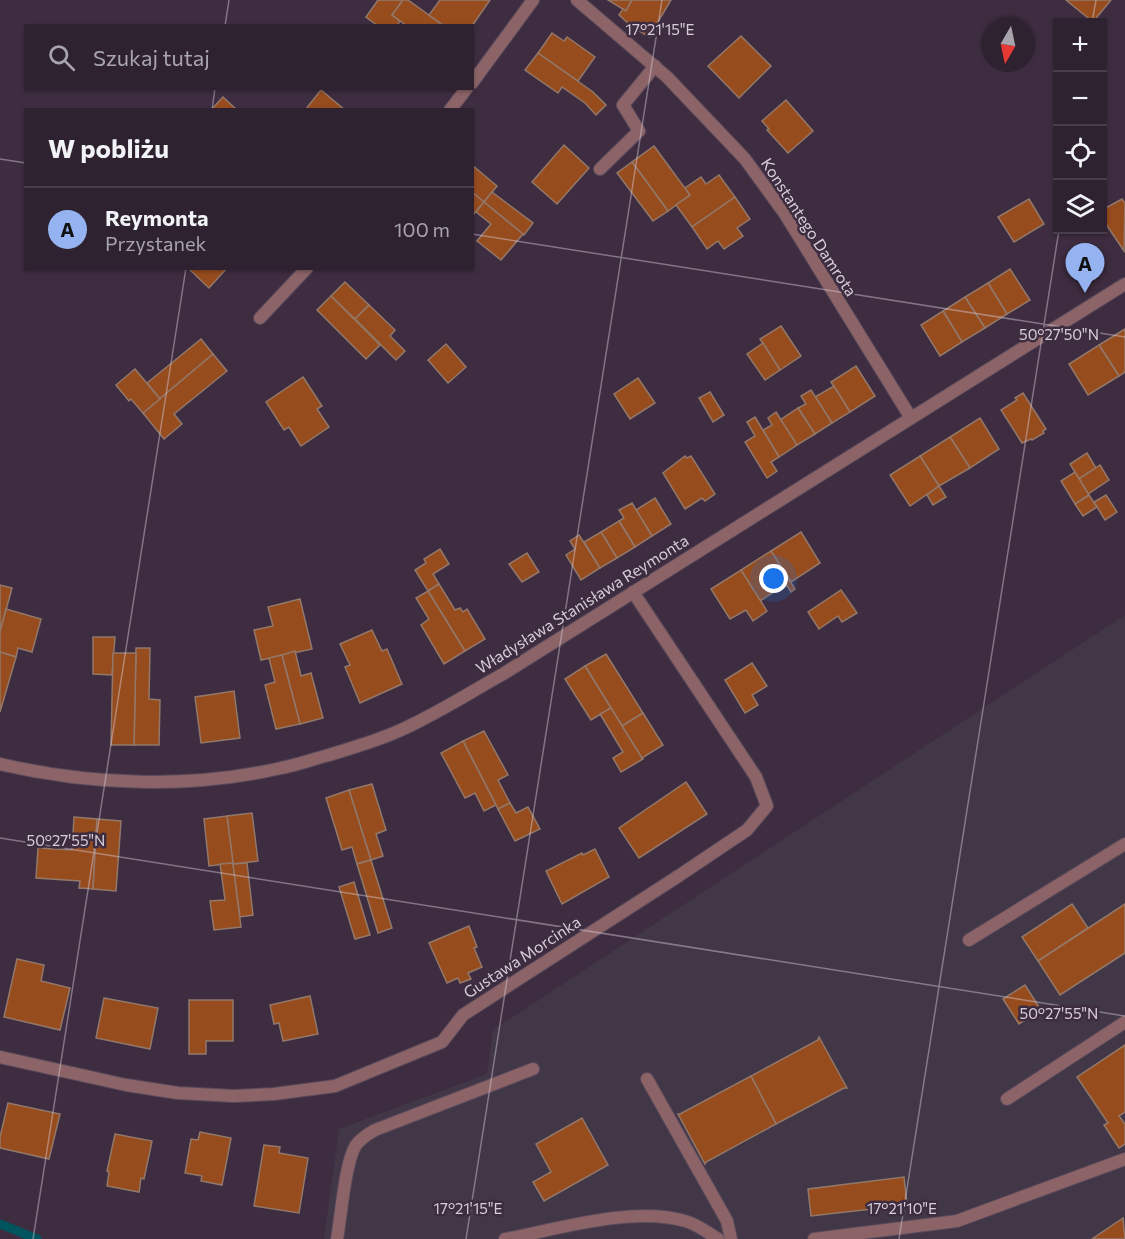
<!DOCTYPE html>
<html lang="pl">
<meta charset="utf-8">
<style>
body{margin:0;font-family:Commissioner,sans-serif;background:#362a38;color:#f1f3f6}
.controls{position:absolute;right:18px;top:18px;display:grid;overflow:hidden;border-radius:0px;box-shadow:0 2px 4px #0004}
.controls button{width:54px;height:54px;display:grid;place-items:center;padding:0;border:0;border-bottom:2px solid #493f4c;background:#2e2230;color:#f1f3f6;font:30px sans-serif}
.compass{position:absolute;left:981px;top:18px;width:54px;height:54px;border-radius:50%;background:#2e2230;box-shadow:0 2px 4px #0004;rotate:189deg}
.you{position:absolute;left:774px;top:579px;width:21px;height:21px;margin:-15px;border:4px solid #fff;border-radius:50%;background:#1a73e8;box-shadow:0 0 0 9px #1a73e833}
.badge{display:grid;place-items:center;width:39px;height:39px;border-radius:50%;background:#95b2f1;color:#111;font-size:20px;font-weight:700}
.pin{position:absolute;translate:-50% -50px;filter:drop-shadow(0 2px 3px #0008)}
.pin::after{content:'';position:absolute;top:32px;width:21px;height:18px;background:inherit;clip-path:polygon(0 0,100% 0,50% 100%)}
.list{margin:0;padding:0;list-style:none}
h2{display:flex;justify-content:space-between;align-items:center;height:78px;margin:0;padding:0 24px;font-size:26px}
h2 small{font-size:20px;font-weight:400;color:#a7a4ab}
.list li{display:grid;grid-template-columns:39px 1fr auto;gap:18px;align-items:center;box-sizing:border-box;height:84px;padding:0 24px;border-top:2px solid #493f4c}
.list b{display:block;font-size:22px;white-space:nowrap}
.list p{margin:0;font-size:20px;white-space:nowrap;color:#a7a4ab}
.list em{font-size:20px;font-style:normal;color:#a7a4ab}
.icon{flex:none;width:33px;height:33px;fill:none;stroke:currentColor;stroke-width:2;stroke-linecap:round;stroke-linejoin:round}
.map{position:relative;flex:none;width:1125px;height:1239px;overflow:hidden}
.search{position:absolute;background:#2e2230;box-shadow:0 2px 4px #0004;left:24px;top:24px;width:450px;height:66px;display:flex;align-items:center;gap:15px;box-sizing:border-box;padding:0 21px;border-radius:0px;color:#a7a4ab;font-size:22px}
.panel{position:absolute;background:#2e2230;box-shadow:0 2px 4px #0004;left:24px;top:108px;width:450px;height:162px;border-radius:0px}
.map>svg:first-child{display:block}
</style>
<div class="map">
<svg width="1125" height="1239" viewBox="0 0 1125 1239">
<rect width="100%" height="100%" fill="#3e2d40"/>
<polygon fill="#413747" points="1125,615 1125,1239 324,1239 339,1129 487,1074 493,1030"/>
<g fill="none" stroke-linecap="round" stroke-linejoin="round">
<polyline stroke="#00545d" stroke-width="9" points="0,1224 37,1239"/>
</g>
<g fill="#974c1e" stroke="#93786a" stroke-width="1.5">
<polygon points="378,0 403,0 392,15 400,21 397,26 378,26 366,17"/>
<polygon points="403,0 408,0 444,26 407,26 392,15"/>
<polygon points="440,0 490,0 472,26 444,26 429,15"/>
<polygon points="608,0 632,0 626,11"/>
<polygon points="632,0 671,0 649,37 631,26 619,15 623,9 626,11"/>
<polygon points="1066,0 1111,0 1093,22"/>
<polygon points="552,33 564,41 567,37 595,57 578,81 538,53"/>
<polygon points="741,36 771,66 739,98 708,66"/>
<polygon points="538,53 593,92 606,105 596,115 585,103 562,87 558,93 525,70"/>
<polygon points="321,90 345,110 305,110"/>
<polygon points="223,97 237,110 211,110"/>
<polygon points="786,100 813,131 788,153 767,130 769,129 762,121"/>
<polygon points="564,145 589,168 557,204 532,182"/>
<polygon points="654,146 690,195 668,211 632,162"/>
<polygon points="632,162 668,211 653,221 617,173"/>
<polygon points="472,165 497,186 484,202 472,192"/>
<polygon points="719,175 735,197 692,227 676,205 690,195 685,188 701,177 706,184"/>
<polygon points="472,192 484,202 472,216"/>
<polygon points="492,192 533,223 524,235 484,202"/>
<polygon points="735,197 750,219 737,228 743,236 724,249 718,241 707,249 692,227"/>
<polygon points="1029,199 1044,224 1014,242 998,217"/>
<polygon points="1122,199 1125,203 1124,251 1102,218 1102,210"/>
<polygon points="484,202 523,234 501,260 477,241 491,224 476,212"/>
<polygon points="188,268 227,268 209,288"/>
<polygon points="1010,269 1030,300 1007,314 988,283"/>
<polygon points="345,282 369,305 355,319 331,296"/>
<polygon points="988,283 1007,314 985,328 965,297"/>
<polygon points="331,296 380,345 366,359 317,310"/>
<polygon points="965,297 985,328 962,342 943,311"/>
<polygon points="369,305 395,330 390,336 405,351 396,360 355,319"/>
<polygon points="943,311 962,342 940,356 921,325"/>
<polygon points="781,326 801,356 780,370 760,339"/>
<polygon points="1125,329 1125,372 1119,376 1099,345"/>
<polygon points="201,339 213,354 160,399 147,383"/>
<polygon points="763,343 780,370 765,380 747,354"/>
<polygon points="446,344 466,367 448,383 428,360"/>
<polygon points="1099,345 1119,376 1088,395 1069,364"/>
<polygon points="213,354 227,371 174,414 182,424 164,439 143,413"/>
<polygon points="856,366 875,396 850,412 831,382"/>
<polygon points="135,369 160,399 143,413 131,399 129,401 116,385"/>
<polygon points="303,377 322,406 317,409 329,427 301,446 289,427 284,430 266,402"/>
<polygon points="638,378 655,403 630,419 614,394"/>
<polygon points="834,386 850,412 832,423 815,397"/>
<polygon points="811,390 832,423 815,434 798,408 806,404 801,396"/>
<polygon points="710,392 724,415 713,422 699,398"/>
<polygon points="1023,393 1046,429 1043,431 1044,433 1032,440 1031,439 1022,443 1001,410 1017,400 1015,398"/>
<polygon points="798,408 815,434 797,445 780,420"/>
<polygon points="776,412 797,445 779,457 763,430 772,425 768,418"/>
<polygon points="755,417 779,457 771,462 777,471 767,478 745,442 755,436 747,422"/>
<polygon points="980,418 999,449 970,468 950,437"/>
<polygon points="950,437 970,468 939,486 920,456"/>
<polygon points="1087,453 1096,468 1079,479 1070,464"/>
<polygon points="685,456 687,458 691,456 715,494 705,501 702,498 685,509 663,473"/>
<polygon points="920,456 939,486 910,506 890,475"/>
<polygon points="1100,465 1109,480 1088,494 1079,479"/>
<polygon points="1075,472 1089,495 1075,504 1061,481"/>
<polygon points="939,486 946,497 933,505 927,495"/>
<polygon points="1089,495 1097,507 1083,516 1075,504"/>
<polygon points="1106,495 1117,512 1105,520 1094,502"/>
<polygon points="655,498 671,524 652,536 636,510"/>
<polygon points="632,503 652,536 635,547 619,521 624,518 619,510"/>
<polygon points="619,521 635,547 617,558 601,532"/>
<polygon points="601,532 617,558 600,568 584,542"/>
<polygon points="801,532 820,563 791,582 771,551"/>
<polygon points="579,535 600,568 581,580 566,555 575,549 570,541"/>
<polygon points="440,549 449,564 433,574 439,584 428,591 415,570 426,563 424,559"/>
<polygon points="771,551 795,589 791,592 786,584 760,601 741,570"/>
<polygon points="527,553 539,572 522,582 509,564"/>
<polygon points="741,570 767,611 753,621 746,610 730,619 711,589"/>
<polygon points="439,584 455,610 460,608 463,612 467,609 485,639 465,651 428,591"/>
<polygon points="0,585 12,588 0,632"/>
<polygon points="841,590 857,613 842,622 838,616 819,629 808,612"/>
<polygon points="428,591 465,651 444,664 421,625 429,619 416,598"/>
<polygon points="300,599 312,649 261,660 254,630 273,626 268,607"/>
<polygon points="6,609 41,619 32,652 18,648 16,657 0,652 0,632"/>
<polygon points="372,630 382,651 387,649 402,684 360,703 345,667 350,665 340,644"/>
<polygon points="93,637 115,637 112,675 93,674"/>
<polygon points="136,648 150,648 149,699 160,700 159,745 134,745"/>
<polygon points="295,651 301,676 311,673 323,718 300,724 282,655"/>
<polygon points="0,652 16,657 0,712"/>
<polygon points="113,653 136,653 134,745 111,745"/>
<polygon points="606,654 643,713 622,726 585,666"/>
<polygon points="282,655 300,724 276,729 265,685 275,682 269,658"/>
<polygon points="752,663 767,686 752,695 758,705 745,713 725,680"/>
<polygon points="585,666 611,708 591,720 565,679"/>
<polygon points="234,691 240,738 201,743 195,697"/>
<polygon points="611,708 643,759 621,772 613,758 623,752 600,714"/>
<polygon points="643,713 663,745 642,758 622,726"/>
<polygon points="484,731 508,775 498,780 510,803 498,809 463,741"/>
<polygon points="463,741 496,805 484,811 475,793 465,798 441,753"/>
<polygon points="686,782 707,814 639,858 619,828"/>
<polygon points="372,784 386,830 376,834 383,856 371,860 349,790"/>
<polygon points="349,790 371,860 357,864 352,847 342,850 326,798"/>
<polygon points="510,803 516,813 528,807 540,829 515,841 498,809"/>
<polygon points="252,813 258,861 233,864 227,816"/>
<polygon points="227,816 233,863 209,866 204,819"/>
<polygon points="74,817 97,819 93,889 79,888 80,881 36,878 38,848 72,850"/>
<polygon points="97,819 121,821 116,891 93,889"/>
<polygon points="595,849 609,877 562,904 546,871 582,853 583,855"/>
<polygon points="371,860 392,928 378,933 357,864"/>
<polygon points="233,863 241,927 214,930 210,901 225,900 220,864"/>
<polygon points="247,863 253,915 240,917 233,864"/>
<polygon points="354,882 370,935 355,939 339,887"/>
<polygon points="1072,904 1088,928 1038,961 1022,937"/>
<polygon points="1125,904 1125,953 1060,995 1038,961"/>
<polygon points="469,926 477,947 474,948 482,967 468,973 471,979 460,983 458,978 447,983 429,943"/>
<polygon points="17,959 44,965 41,981 70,988 60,1030 4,1017"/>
<polygon points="1025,985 1041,1010 1019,1024 1003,999"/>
<polygon points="310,996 318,1034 283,1041 279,1023 274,1024 270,1005"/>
<polygon points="104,998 158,1008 150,1049 96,1038"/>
<polygon points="189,1000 233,1000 233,1041 206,1041 206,1054 189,1054"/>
<polygon points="819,1037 847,1088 844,1088 776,1124 751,1076 818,1040"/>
<polygon points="1125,1045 1125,1112 1119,1116 1125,1124 1125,1144 1119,1148 1104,1125 1108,1123 1077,1077"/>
<polygon points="751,1076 776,1124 706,1162 705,1164 678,1114 680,1114"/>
<polygon points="8,1103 60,1114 49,1159 0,1148 0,1137"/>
<polygon points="582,1118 608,1165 544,1201 533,1182 551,1172 536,1144"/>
<polygon points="200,1132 231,1138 222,1185 201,1181 202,1176 185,1173 191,1139 198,1140"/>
<polygon points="115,1134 152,1141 144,1179 141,1178 139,1192 107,1186 109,1172 107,1171"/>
<polygon points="264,1145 280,1147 279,1153 308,1158 299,1213 254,1206"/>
<polygon points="904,1177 907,1205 811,1216 808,1189"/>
<polygon points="1123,1218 1125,1239 1092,1239"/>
</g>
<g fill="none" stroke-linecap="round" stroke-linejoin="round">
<defs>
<g id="service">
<polyline points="600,169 639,131 623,105 655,66"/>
<polyline points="633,592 756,777 767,806 747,830 677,877"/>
<polyline points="969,940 1125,844"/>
<polyline points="647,1079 727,1221 731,1239"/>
<polyline points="1007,1099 1125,1022"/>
<path d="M 337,1239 C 341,1217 345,1162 356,1145 C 361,1138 368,1134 375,1130 L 533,1069"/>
<path d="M 505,1239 C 559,1229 632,1206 685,1221 C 697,1224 707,1232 718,1239"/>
<polyline points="814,1239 957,1221 1125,1159"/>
</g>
<g id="minor">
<polyline points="577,0 667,77 745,159 785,214 911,418"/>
<polyline points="472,83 533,0"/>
<polyline points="450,110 467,88"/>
<polyline points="260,318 307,268"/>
<path d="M 0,764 C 90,785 190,789 281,768 C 297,765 313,759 329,755 C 351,748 373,742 394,733 C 432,717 467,694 503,674 L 1125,284"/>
<polyline points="0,1057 126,1085 178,1093 234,1096 274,1094 335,1086 442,1042 463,1015 677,877"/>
</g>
</defs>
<use href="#service" stroke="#5a4a5c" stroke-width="14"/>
<use href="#minor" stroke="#5a4a5c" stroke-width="14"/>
<use href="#service" stroke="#8c6467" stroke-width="12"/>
<use href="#minor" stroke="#8c6467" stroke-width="12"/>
</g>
<path fill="none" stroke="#d8cdd9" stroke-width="1.5" stroke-opacity="0.45" d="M 1092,22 L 1096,0M 225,26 L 229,0M 212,110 L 215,88M 0,159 L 26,163M 472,234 L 1125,337M 0,838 L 1125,1016M 33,1239 L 186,268M 466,1239 L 662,0M 899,1239 L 1059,230"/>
<g text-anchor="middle" stroke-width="5" stroke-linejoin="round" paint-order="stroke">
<g font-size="16" fill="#d8cdd9" stroke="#3e2d40">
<text transform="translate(809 227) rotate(57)" y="6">Konstantego Damrota</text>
<text transform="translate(582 604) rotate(-32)" y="6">Władysława Stanisława Reymonta</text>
<text transform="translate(522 957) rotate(-33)" y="6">Gustawa Morcinka</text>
</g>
</g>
<g font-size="15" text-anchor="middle" fill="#d8cdd9" stroke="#3e2d40" stroke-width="5" stroke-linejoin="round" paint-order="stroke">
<text x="660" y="35">17°21'15"E</text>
<text x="1059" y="340">50°27'50"N</text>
<text x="66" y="846">50°27'55"N</text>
<text x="1059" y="1019">50°27'55"N</text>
<text x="468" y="1214">17°21'15"E</text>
<text x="902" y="1214">17°21'10"E</text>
</g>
</svg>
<div class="controls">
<button>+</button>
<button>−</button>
<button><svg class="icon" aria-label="locate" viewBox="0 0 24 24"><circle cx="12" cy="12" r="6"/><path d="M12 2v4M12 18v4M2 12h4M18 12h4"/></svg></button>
<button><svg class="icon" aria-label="layers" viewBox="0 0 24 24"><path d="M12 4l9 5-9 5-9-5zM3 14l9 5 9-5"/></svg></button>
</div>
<svg class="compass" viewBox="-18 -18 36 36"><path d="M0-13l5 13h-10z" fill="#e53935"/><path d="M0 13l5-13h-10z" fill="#a7a4ab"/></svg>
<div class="you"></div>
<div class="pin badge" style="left:1085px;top:293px">A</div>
<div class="search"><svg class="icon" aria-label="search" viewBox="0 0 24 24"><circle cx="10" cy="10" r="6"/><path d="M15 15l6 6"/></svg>Szukaj tutaj</div>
<section class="panel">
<h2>W pobliżu<small></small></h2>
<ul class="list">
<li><span class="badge">A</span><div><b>Reymonta</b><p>Przystanek</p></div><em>100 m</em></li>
</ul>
</section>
</div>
